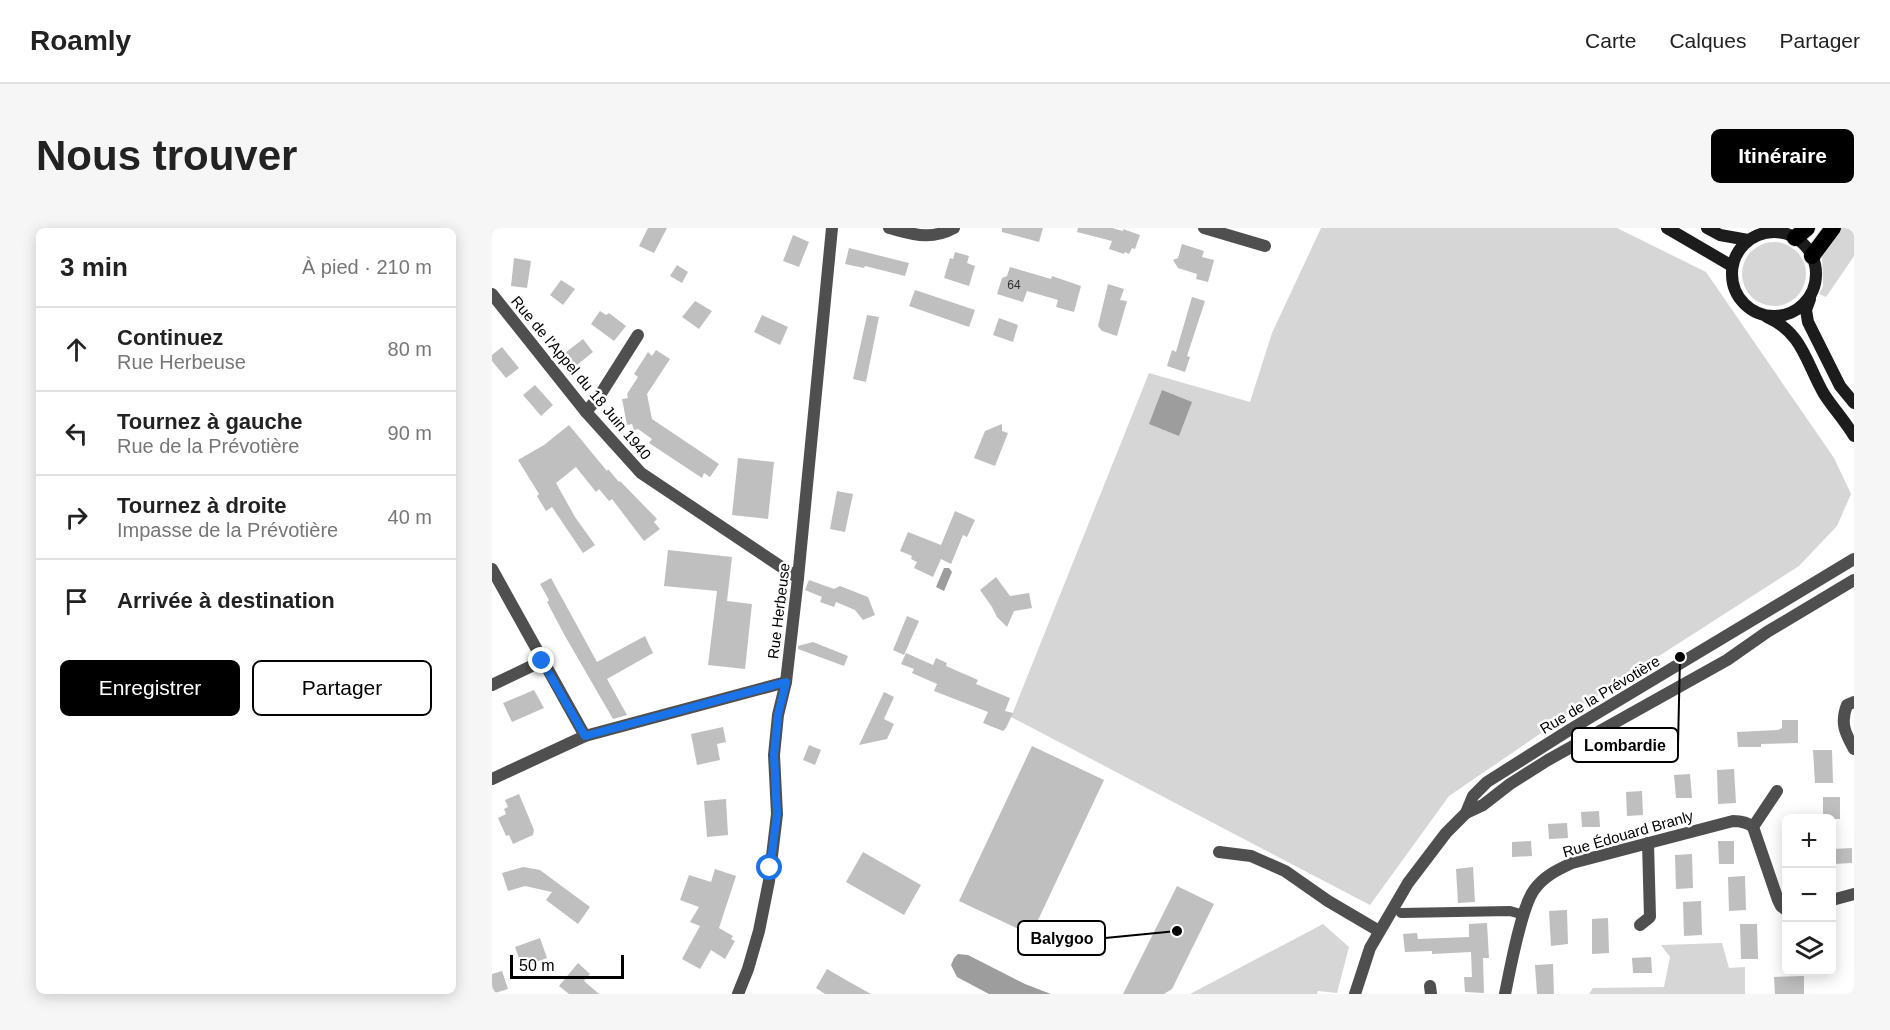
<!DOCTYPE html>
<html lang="fr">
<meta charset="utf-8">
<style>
body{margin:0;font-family:Helvetica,sans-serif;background:#f6f6f6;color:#222}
.controls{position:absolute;right:18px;bottom:18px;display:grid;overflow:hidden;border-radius:9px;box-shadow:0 3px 15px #0003}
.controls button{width:54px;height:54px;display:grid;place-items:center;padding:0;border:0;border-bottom:2px solid #e0e0e0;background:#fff;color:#222;font:30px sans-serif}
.scale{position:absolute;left:18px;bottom:15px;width:114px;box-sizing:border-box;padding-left:6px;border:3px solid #000;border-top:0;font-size:16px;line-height:21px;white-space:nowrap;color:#000;-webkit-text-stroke:4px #fff;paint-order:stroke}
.stop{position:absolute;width:18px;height:18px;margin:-14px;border:4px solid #1a73e8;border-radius:50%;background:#fff}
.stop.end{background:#1a73e8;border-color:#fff;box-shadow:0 2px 6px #0008}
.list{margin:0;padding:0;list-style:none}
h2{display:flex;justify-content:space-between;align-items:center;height:78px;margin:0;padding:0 24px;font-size:26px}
h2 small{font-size:20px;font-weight:400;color:#767676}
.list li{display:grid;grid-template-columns:39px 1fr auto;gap:18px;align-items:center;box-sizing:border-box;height:84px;padding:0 24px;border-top:2px solid #e0e0e0}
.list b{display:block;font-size:22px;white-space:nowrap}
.list p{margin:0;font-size:20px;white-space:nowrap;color:#767676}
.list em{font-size:20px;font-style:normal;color:#767676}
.actions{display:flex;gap:12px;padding:18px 24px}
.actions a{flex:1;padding:14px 0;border:2px solid #000;border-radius:9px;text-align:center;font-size:21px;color:#000}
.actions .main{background:#000;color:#fff}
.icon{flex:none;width:33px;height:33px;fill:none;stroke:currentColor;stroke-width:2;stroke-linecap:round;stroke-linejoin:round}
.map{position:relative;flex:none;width:1362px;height:766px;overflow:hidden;border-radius:9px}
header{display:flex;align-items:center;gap:36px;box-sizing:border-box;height:84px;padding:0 30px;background:#fff;border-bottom:2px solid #e0e0e0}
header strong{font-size:28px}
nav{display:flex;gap:33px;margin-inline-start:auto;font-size:21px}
.intro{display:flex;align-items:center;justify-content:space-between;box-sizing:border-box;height:144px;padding:0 36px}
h1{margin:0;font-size:42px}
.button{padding:15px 27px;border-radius:9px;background:#000;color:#fff;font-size:21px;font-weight:700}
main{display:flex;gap:36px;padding:0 36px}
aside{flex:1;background:#fff;border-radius:9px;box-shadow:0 3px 15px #0003}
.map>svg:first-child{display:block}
</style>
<header>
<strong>Roamly</strong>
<nav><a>Carte</a><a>Calques</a><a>Partager</a></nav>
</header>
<div class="intro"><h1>Nous trouver</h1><a class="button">Itinéraire</a></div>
<main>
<aside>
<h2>3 min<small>À pied · 210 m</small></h2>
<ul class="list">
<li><svg class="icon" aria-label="ahead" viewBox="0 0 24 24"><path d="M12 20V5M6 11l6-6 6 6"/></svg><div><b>Continuez</b><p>Rue Herbeuse</p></div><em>80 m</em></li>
<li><svg class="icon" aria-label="left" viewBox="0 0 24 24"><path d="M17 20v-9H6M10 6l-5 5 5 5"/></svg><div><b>Tournez à gauche</b><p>Rue de la Prévotière</p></div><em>90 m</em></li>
<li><svg class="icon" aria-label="right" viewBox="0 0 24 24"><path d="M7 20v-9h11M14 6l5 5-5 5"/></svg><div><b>Tournez à droite</b><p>Impasse de la Prévotière</p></div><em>40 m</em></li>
<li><svg class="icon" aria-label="arrive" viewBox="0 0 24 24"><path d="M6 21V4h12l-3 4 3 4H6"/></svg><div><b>Arrivée à destination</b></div></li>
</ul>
<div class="actions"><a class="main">Enregistrer</a><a>Partager</a></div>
</aside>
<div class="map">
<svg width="1362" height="766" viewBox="0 0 1362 766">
<rect width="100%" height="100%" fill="#fff"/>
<g fill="#d6d6d6">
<polygon points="829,0 1125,0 1214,44 1342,230 1359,266 1345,298 1307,338 1086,480 957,568 878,677 519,489 657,145 758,174 780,105"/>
<polygon points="1348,0 1362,0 1362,28 1334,69 1327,66 1331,58 1330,28"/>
<circle cx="1282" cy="46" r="32"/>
<polygon points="831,696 857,719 845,765 826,763 825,766 698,766"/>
<polygon points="1230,715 1237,740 1253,739 1253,766 1097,766 1101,760 1172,759 1178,729 1169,717"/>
</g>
<g fill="#9d9d9d">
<polygon points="670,162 700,174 687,208 657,196"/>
<polygon points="452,340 457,340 460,344 452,363 444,359"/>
<polygon points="466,726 476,727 533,756 559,766 497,766 465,749 459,737 462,730"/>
</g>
<g fill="#bfbfbf">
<polygon points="156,0 175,0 162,25 147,18"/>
<polygon points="510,0 551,0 547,14 510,4"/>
<polygon points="586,0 620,0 631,3 631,1 648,7 643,21 640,20 637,26 633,24 632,26 617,21 620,13 585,4"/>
<polygon points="301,7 317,14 307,39 291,33"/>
<polygon points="690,16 712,23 710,29 722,32 716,54 704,51 705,46 686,40 681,32 686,30"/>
<polygon points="357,20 417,35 413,48 373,38 372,40 353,36"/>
<polygon points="463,24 477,28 475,35 483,38 477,58 452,50 458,30 461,31"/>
<polygon points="22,30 39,33 35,60 19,58"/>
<polygon points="185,37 196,44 190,55 178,48"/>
<polygon points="518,39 559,51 560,48 589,58 582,84 564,79 566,72 535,63 531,74 505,66 510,50 515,48"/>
<polygon points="69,52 83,61 71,77 58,67"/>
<polygon points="616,56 632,61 628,72 635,73 625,108 610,103 606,98"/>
<polygon points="423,62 483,82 477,99 417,78"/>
<polygon points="700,69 713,73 695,128 698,129 693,144 675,138 680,122 684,124"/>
<polygon points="203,73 220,83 207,101 190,89"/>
<polygon points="108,83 114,87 117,85 134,98 122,113 99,96"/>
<polygon points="270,87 296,99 288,117 262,104"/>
<polygon points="375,87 387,89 374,154 361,151"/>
<polygon points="507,90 526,97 521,114 501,107"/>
<polygon points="91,111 101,124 80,141 69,128"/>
<polygon points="10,119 27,140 14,150 0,133 0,127"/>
<polygon points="164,122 178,131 155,166 160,191 227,236 218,249 212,245 210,250 157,215 160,211 146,201 142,202 140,196 135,197 130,171 136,170 135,166 146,149 142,146 151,132 156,124 160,128"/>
<polygon points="43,157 61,177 49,188 31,167"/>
<polygon points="510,196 510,203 516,205 503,238 482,230 493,203"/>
<polygon points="77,197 115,243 116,241 127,254 128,253 165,291 162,294 168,301 152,313 120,271 117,273 107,261 104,264 84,239 64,255 83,289 103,317 91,325 60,279 54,283 45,268 47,266 26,232 52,217"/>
<polygon points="246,230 282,234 276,291 240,287"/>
<polygon points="345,263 361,266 353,304 338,301"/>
<polygon points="463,283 483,292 475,309 471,307 459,336 449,331 441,349 422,340 425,334 419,331 420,328 408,323 416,304 449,317"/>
<polygon points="176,322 240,329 235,373 260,376 253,441 216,437 225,363 172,358"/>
<polygon points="504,349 518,368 537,365 540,380 522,383 515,399 505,389 500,379 488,362"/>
<polygon points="59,350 105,434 153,408 161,425 115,451 135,487 121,491 73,408 55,374 57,372 48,356"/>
<polygon points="317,352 342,361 348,358 376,369 383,387 371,392 363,382 344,374 342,379 328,374 330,369 313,362"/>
<polygon points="415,388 427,393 412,427 401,422"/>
<polygon points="321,414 356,428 352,438 306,421 306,418"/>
<polygon points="414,425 441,437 444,430 455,435 454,438 486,452 484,456 518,470 513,483 521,485 514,500 511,503 491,495 496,484 442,463 445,456 420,445 422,441 409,436"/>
<polygon points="42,462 52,480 20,494 11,475"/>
<polygon points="392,464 402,469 392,491 402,496 395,511 367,517"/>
<polygon points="1290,492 1306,492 1306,515 1269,516 1269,519 1246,519 1245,504 1286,502 1290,500"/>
<polygon points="231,499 234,514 225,516 228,532 205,537 199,506"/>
<polygon points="317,517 329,522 323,537 311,532"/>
<polygon points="540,518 612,552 539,707 467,673"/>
<polygon points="1321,522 1340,522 1341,555 1323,555"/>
<polygon points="1242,541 1244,575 1226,576 1225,542"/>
<polygon points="1198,546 1200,570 1184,570 1182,547"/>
<polygon points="1150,563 1151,587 1135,588 1134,564"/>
<polygon points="27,566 42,602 41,607 21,616 17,607 14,608 6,590 14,586 12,581 16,579 13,572"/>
<rect x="1331" y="569" width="17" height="22"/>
<polygon points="234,571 236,607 215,609 212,573"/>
<polygon points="1107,583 1108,599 1090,599 1089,584"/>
<polygon points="1075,595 1076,610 1057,611 1056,596"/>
<polygon points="1039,613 1040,628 1020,629 1020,614"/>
<polygon points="1226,613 1242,613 1242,636 1227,636"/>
<polygon points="1360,620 1360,635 1341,636 1341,621"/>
<polygon points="371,624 429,657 412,687 354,654"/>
<polygon points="1200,626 1201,660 1184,661 1183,627"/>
<polygon points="31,639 48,642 98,679 86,696 54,672 60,664 33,658 16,663 10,645"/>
<polygon points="981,639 983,674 966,675 964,641"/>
<polygon points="223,641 244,648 227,700 241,708 239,711 243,713 233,731 219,722 208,741 190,731 208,698 198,694 207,679 188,672 197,647 219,654"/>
<polygon points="1253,648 1254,682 1237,683 1236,649"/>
<polygon points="685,658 722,676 680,761 672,766 631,766"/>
<polygon points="1209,673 1210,707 1192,708 1191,674"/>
<polygon points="1075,682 1076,716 1059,718 1057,683"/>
<polygon points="1116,690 1117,725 1100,726 1100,691"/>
<polygon points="995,695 997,730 991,730 992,765 973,764 972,749 980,749 979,724 940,726 940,723 913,724 911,706 925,705 926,711 977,709 977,696"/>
<polygon points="1248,696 1265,696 1266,731 1249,731"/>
<polygon points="48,710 55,730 30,739 23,719"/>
<polygon points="1159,729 1160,745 1141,745 1140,730"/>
<polygon points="86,735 98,746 92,753 107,766 77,766 67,758"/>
<polygon points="1061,736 1062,766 1045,766 1043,737"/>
<polygon points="335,741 354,752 379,766 333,766 324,760"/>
<polygon points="10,743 16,761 0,766 0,746"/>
<polygon points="1312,748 1312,766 1283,766 1282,749"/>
</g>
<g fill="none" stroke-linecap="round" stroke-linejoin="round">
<defs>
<g id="trunk">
<polyline points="1303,10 1315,0"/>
<polyline points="1320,28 1341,0"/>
</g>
</defs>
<use href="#trunk" stroke="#dbdbdb" stroke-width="18"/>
<polyline stroke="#4f4f4f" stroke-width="10" points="909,685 1018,683 1032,687"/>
<g stroke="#4f4f4f" stroke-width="12">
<path d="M 397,0 C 421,6 438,13 462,0"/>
<polyline points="712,0 773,18"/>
<polyline points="0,66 94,184 149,245 306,350"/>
<polyline points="94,184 108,167 146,107"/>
<polyline points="0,341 93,508"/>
<polyline points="0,457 50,433"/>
<path d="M 1362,474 L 1355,477 C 1348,495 1353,505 1362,521"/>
<polyline points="0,551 93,508 294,454"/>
<polyline points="1261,599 1285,563"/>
<polyline points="727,624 759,628 793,643 836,673 887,703"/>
<polyline points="1340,672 1362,666"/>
<polyline points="1148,697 1158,689 1156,615"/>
<polyline points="938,758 939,766"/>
<polyline points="246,766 256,741 267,703 277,653 285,586 282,527 286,487 294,454 306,350 340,0"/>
<path d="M 1013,766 C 1018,742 1029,680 1042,662 C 1052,648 1065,642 1080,635 L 1241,593 C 1249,593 1255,594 1261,599 L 1286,672 L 1289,678 L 1294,682"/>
</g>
<g stroke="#4f4f4f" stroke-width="12">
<polyline points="974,585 981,568 995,554 1079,501 1362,331"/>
<polyline points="863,766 878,720 916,655 954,605 974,585 991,577 1018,556 1056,532 1235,432 1275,404 1362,352"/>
</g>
<g stroke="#1c1c1c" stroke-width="12">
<polyline points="1175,0 1240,38"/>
<polyline points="1215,0 1228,7 1256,12"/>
<circle cx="1282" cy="46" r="42"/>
<polyline points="1318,71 1314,82 1316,94 1348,158 1362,175"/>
<path d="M 1275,89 C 1311,105 1314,135 1332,166 C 1341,180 1353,193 1362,208"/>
</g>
<use href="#trunk" stroke="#000" stroke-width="16"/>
</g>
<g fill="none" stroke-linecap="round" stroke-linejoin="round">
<polyline stroke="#1a73e8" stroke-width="8" points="50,433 93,508 294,454 286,487 282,527 285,586 278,640"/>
</g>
<g text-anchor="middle" stroke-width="5" stroke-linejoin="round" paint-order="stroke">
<g font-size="12" fill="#303030">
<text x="522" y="61">64</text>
</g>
<g font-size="15" fill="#000" stroke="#fff">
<text transform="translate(89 150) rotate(50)" y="5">Rue de l'Appel du 18 Juin 1940</text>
<text transform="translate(287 383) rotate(-83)" y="5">Rue Herbeuse</text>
<text transform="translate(1108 467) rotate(-31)" y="5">Rue de la Prévotière</text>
<text transform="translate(1136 606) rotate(-16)" y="5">Rue Édouard Branly</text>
</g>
</g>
<path fill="none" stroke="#000" stroke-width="2" d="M1188 429L1186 517M685 703L613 710"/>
<g fill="#000" stroke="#fff" stroke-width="2">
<circle cx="1188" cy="429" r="6"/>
<circle cx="685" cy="703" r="6"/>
</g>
<g fill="#fff" stroke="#000" stroke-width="2">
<rect x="1080" y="500" width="106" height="34" rx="6"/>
<rect x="526" y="693" width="87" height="34" rx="6"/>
</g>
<g font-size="16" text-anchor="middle" font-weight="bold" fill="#000">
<text x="1133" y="523">Lombardie</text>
<text x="570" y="716">Balygoo</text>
</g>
</svg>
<div class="controls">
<button>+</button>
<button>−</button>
<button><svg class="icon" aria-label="layers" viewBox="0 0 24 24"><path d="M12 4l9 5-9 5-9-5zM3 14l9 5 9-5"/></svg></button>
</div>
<div class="scale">50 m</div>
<div class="stop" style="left:278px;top:640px"></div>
<div class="stop end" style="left:50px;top:433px"></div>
</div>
</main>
